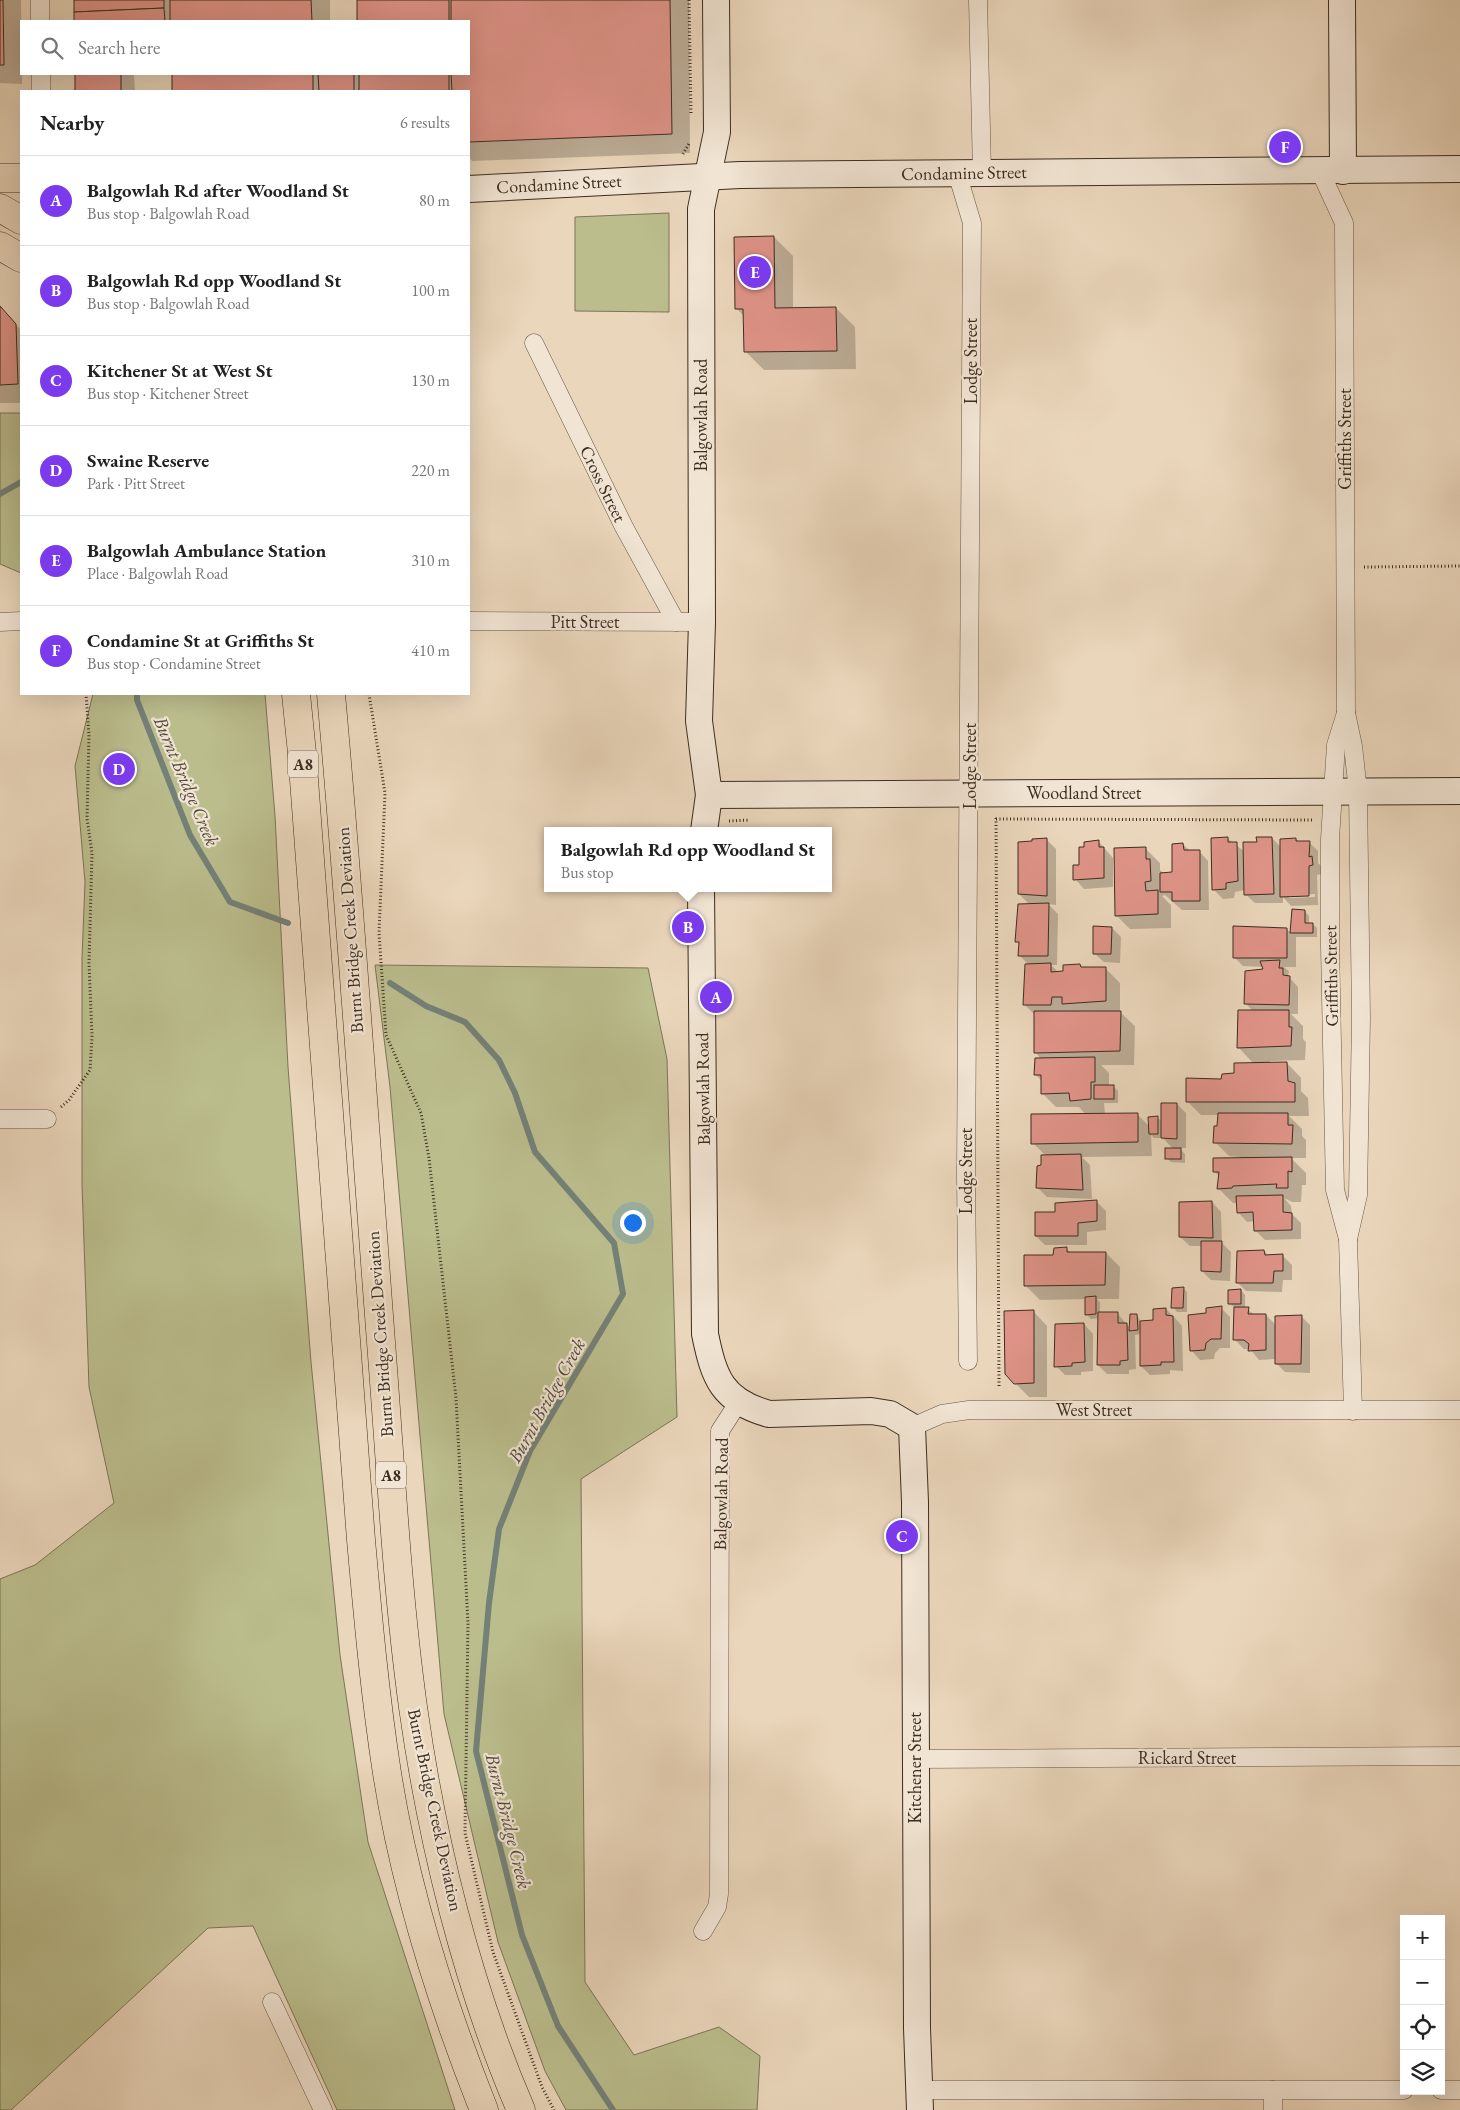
<!DOCTYPE html>
<meta charset="utf-8">
<style>
body{margin:0;font-family:"EB Garamond",serif;background:#f2f2f2;color:#222}
.controls{position:absolute;right:15px;bottom:15px;display:grid;overflow:hidden;border-radius:0px;box-shadow:0 5px 20px #0002}
.controls button{width:45px;height:45px;display:grid;place-items:center;padding:0;border:0;border-bottom:1px solid #e0e0e0;background:#fff;color:#222;font:25px sans-serif}
.you{position:absolute;left:632px;top:1222px;width:18px;height:18px;margin:-12px;border:4px solid #fff;border-radius:50%;background:#1a73e8;box-shadow:0 0 0 8px #1a73e833}
.badge{display:grid;place-items:center;width:32px;height:32px;border-radius:50%;background:#7c3aed;color:#fff;font-size:16px;font-weight:700}
.pin{position:absolute;translate:-50% -50%;border:2px solid #fff;box-shadow:0 1px 5px #0006}
.popup{position:absolute;left:544px;top:827px;width:288px;height:65px;box-sizing:border-box;display:grid;place-content:center;border-radius:0px;background:#fff;filter:drop-shadow(0 1px 4px #0005);font-size:16px;white-space:nowrap;color:#767676}
.popup b{font-size:19px;color:#222}
.popup::after{content:'';position:absolute;left:50%;top:100%;margin-left:-10px;border:10px solid transparent;border-top-color:#fff}
.list{margin:0;padding:0;list-style:none}
h2{display:flex;justify-content:space-between;align-items:center;height:65px;margin:0;padding:0 20px;font-size:21px}
h2 small{font-size:16px;font-weight:400;color:#767676}
.list li{display:grid;grid-template-columns:32px 1fr auto;gap:15px;align-items:center;box-sizing:border-box;height:90px;padding:0 20px;border-top:1px solid #e0e0e0}
.list b{display:block;font-size:19px;white-space:nowrap}
.list p{margin:0;font-size:16px;white-space:nowrap;color:#767676}
.list em{font-size:16px;font-style:normal;color:#767676}
.icon{flex:none;width:28px;height:28px;fill:none;stroke:currentColor;stroke-width:2;stroke-linecap:round;stroke-linejoin:round}
.map{position:relative;flex:none;width:1460px;height:2110px;overflow:hidden}
.search{position:absolute;background:#fff;box-shadow:0 5px 20px #0002;left:20px;top:20px;width:450px;height:55px;display:flex;align-items:center;gap:12px;box-sizing:border-box;padding:0 18px;border-radius:0px;color:#767676;font-size:19px}
.panel{position:absolute;background:#fff;box-shadow:0 5px 20px #0002;left:20px;top:90px;width:450px;height:605px;border-radius:0px}
.map>svg:first-child{display:block}
</style>
<div class="map">
<svg width="1460" height="2110" viewBox="0 0 1460 2110">
<rect width="100%" height="100%" fill="#ead6bb"/>
<filter id="stains"><feTurbulence type="fractalNoise" baseFrequency=".004" numOctaves="4"/><feColorMatrix values="0 0 0 0 .2 0 0 0 0 .09 0 0 0 0 .02 0 0 0 .5 -.17"/></filter>
<radialGradient id="worn" r=".72"><stop offset=".6" stop-color="#630" stop-opacity="0"/><stop offset="1" stop-color="#630" stop-opacity=".3"/></radialGradient>
<g fill="#bbbd8d" stroke="#7c7556">
<polygon points="669,213 669,312 575,311 575,217"/>
<polygon points="0,413 21,413 21,573 0,564"/>
<polygon points="93,694 265,694 275,816 288,1067 311,1362 340,1655 368,1842 455,2110 337,2110 253,1926 208,1928 11,2110 0,2110 0,1579 35,1565 114,1503 89,1387 82,1184 82,958 85,882 75,766"/>
<polygon points="375,965 648,968 667,1059 677,1417 581,1479 585,1982 634,2055 719,2027 760,2056 757,2110 566,2110 545,2071 498,1942 444,1714 390,1087"/>
</g>
<g fill="#0003" fill-rule="evenodd">
<polygon points="0,0 21,0 22,84 0,83"/>
<rect x="75" y="0" width="255" height="21"/>
<polygon points="358,0 689,0 690,153 472,161 469,157 469,91 173,91 173,74 469,74 469,21 358,21"/>
<polygon points="76,74 162,74 134,75 135,91 76,91"/>
<polygon points="774,237 793,256 793,309 836,308 855,327 856,369 764,370 745,351 744,316 737,309"/>
<polygon points="0,308 21,330 21,403 0,403"/>
<path d="M 1272,838 L 1282,848 L 1296,839 L 1299,842 L 1309,842 L 1318,851 L 1318,863 L 1321,866 L 1321,874 L 1317,875 L 1318,905 L 1291,906 L 1283,897 L 1283,903 L 1255,903 L 1245,894 L 1245,890 L 1235,892 L 1234,898 L 1223,899 L 1213,889 L 1228,839 L 1245,852 L 1258,843 ZM 1315,894 L 1315,897 L 1289,898 L 1289,895 Z"/>
<polygon points="1047,840 1056,849 1056,905 1048,904 1058,914 1057,965 1051,965 1059,973 1080,965 1083,969 1106,969 1120,983 1120,1012 1135,1026 1134,1065 1101,1065 1109,1073 1109,1087 1114,1087 1118,1091 1118,1103 1104,1103 1105,1114 1137,1114 1150,1127 1157,1117 1162,1122 1177,1104 1186,1113 1186,1148 1179,1148 1185,1154 1185,1163 1171,1162 1167,1158 1174,1150 1163,1138 1154,1138 1151,1135 1152,1156 1082,1157 1090,1165 1092,1199 1047,1197 1037,1187 1046,1156 1033,1143 1086,1115 1079,1107 1056,1107 1042,1093 1042,1081 1035,1074 1041,1059 1035,1052 1035,1015 1024,1004 1029,965 1020,956 1020,945 1017,941 1030,905 1019,894"/>
<polygon points="1099,842 1113,858 1113,887 1084,889 1075,879 1085,848"/>
<polygon points="1183,844 1190,851 1199,851 1208,861 1209,910 1182,910 1165,895 1162,896 1171,905 1171,928 1130,929 1116,915 1146,849 1160,863 1160,870 1164,874 1173,873"/>
<polygon points="1293,911 1305,911 1309,916 1309,924 1313,924 1317,928 1317,937 1296,937 1296,967 1284,967 1289,971 1288,976 1298,987 1298,1014 1291,1014 1303,1026 1303,1039 1306,1042 1305,1060 1270,1061 1270,1063 1287,1063 1301,1078 1301,1091 1308,1098 1309,1116 1289,1116 1302,1129 1302,1136 1306,1140 1306,1158 1291,1158 1306,1173 1306,1185 1302,1185 1301,1202 1292,1202 1284,1198 1291,1206 1292,1214 1301,1223 1301,1239 1265,1240 1255,1230 1255,1221 1247,1222 1238,1212 1238,1203 1233,1203 1219,1189 1220,1177 1214,1171 1240,1159 1240,1157 1229,1156 1215,1142 1219,1115 1201,1115 1187,1101 1254,1064 1238,1047 1254,1012 1246,1004 1265,970 1263,967 1243,966 1234,957 1286,929 1291,933"/>
<polygon points="1112,928 1121,937 1120,963 1104,962 1094,953"/>
<polygon points="1097,1202 1106,1211 1106,1230 1087,1232 1087,1245 1045,1245 1036,1236 1056,1213"/>
<polygon points="1212,1202 1221,1212 1222,1243 1231,1252 1230,1281 1211,1280 1202,1271 1202,1246 1190,1246 1180,1237"/>
<polygon points="1066,1248 1072,1254 1106,1253 1120,1267 1119,1299 1097,1299 1100,1302 1100,1314 1117,1313 1130,1328 1137,1315 1141,1322 1154,1321 1166,1309 1175,1318 1182,1326 1183,1371 1170,1370 1170,1374 1150,1375 1141,1366 1141,1334 1135,1335 1136,1369 1129,1370 1129,1374 1107,1374 1098,1365 1100,1318 1091,1319 1086,1314 1086,1299 1040,1300 1025,1285 1054,1256"/>
<polygon points="1264,1251 1269,1256 1283,1256 1292,1265 1292,1280 1283,1280 1282,1292 1246,1291 1237,1282"/>
<polygon points="1183,1288 1187,1292 1187,1312 1177,1312 1173,1307"/>
<polygon points="1241,1290 1245,1295 1245,1308 1255,1315 1266,1315 1277,1326 1301,1316 1310,1325 1310,1373 1285,1372 1276,1363 1276,1359 1259,1360 1250,1349 1244,1349 1235,1340 1235,1308 1229,1303"/>
<polygon points="1221,1308 1230,1317 1230,1348 1220,1348 1215,1353 1214,1359 1200,1360 1191,1350 1208,1314"/>
<polygon points="1033,1311 1047,1326 1047,1397 1029,1397 1015,1383"/>
<polygon points="1084,1324 1093,1334 1093,1371 1081,1372 1081,1375 1065,1375 1056,1366"/>
</g>
<g fill="none" stroke-linecap="round" stroke-linejoin="round">
<g stroke="#748178" stroke-width="6">
<polyline points="0,494 21,482"/>
<polyline points="137,694 137,700 190,835 230,902 288,923"/>
<polyline points="390,983 426,1006 465,1022 499,1060 515,1093 535,1152 614,1243 623,1294 530,1451 499,1529 489,1603 476,1751 522,1935 558,2026 613,2110"/>
</g>
</g>
<g fill="#df9388" stroke="#3d2d1f">
<polygon points="0,0 3,0 4,65 0,65"/>
<polygon points="74,0 164,0 164,8 74,12"/>
<polygon points="170,0 311,0 312,21 170,21"/>
<rect x="357" y="0" width="92" height="21"/>
<polygon points="451,0 670,0 672,134 469,142 469,91 452,91 451,74 469,74 469,21 451,21"/>
<polygon points="164,8 165,21 74,21 74,12"/>
<rect x="75" y="74" width="46" height="17"/>
<rect x="172" y="74" width="141" height="17"/>
<polygon points="318,74 354,74 354,91 319,91"/>
<rect x="359" y="74" width="90" height="17"/>
<polygon points="774,236 775,308 836,307 837,351 744,352 743,309 735,309 734,237"/>
<polygon points="0,306 16,324 18,384 0,385"/>
<polygon points="1228,837 1228,842 1237,842 1238,881 1226,883 1226,889 1212,890 1211,838"/>
<polygon points="1256,837 1272,837 1274,894 1244,895 1243,842 1257,842"/>
<polygon points="1047,838 1047,896 1018,894 1018,842 1032,841 1032,839"/>
<polygon points="1296,838 1296,841 1310,841 1309,857 1312,856 1313,865 1309,866 1309,896 1280,897 1280,839"/>
<polygon points="1099,840 1099,847 1104,847 1104,878 1073,880 1073,865 1079,865 1079,847 1084,847 1084,842"/>
<polygon points="1183,843 1184,850 1200,850 1200,901 1172,901 1172,892 1160,892 1160,873 1172,872 1172,844"/>
<polygon points="1146,847 1146,859 1150,859 1151,881 1145,882 1146,891 1158,890 1158,914 1115,916 1114,848"/>
<polygon points="1049,903 1048,956 1018,956 1019,942 1015,942 1018,904"/>
<polygon points="1292,909 1305,910 1305,923 1313,923 1313,933 1290,933"/>
<polygon points="1093,926 1112,927 1111,954 1093,954"/>
<polygon points="1233,926 1287,928 1287,958 1233,958"/>
<polygon points="1280,960 1279,968 1283,968 1283,975 1290,976 1289,1005 1244,1004 1245,971 1263,969 1260,961"/>
<polygon points="1051,963 1051,972 1063,971 1063,965 1080,964 1081,967 1106,967 1106,1001 1062,1004 1062,997 1052,997 1051,1005 1023,1005 1025,964"/>
<polygon points="1238,1010 1289,1010 1289,1027 1292,1027 1291,1046 1237,1048"/>
<polygon points="1034,1011 1121,1011 1120,1051 1034,1053"/>
<polygon points="1095,1057 1095,1082 1091,1082 1091,1099 1070,1101 1069,1093 1041,1094 1041,1075 1034,1075 1035,1058"/>
<polygon points="1287,1062 1288,1081 1295,1083 1295,1102 1186,1102 1186,1078 1221,1079 1222,1074 1234,1073 1234,1063"/>
<rect x="1094" y="1085" width="20" height="14"/>
<polygon points="1161,1103 1177,1103 1177,1139 1161,1138"/>
<polygon points="1138,1113 1138,1142 1031,1144 1031,1114"/>
<polygon points="1218,1113 1288,1113 1288,1125 1293,1125 1292,1144 1213,1143 1214,1126 1217,1126"/>
<polygon points="1158,1116 1158,1134 1149,1134 1148,1117"/>
<rect x="1165" y="1148" width="16" height="11"/>
<polygon points="1081,1154 1083,1190 1036,1188 1037,1166 1041,1165 1041,1155"/>
<polygon points="1292,1157 1292,1172 1288,1171 1288,1188 1276,1188 1277,1184 1233,1186 1232,1188 1217,1189 1219,1172 1213,1172 1213,1158"/>
<polygon points="1283,1195 1283,1212 1292,1213 1292,1230 1254,1231 1253,1212 1237,1213 1236,1196"/>
<polygon points="1097,1200 1097,1221 1078,1223 1078,1236 1035,1236 1035,1212 1055,1212 1055,1203"/>
<polygon points="1212,1201 1213,1238 1179,1237 1179,1202"/>
<polygon points="1201,1241 1222,1241 1221,1272 1201,1271"/>
<polygon points="1067,1247 1067,1252 1106,1252 1105,1285 1024,1286 1024,1255 1053,1255 1054,1248"/>
<polygon points="1264,1250 1265,1255 1283,1254 1283,1271 1274,1271 1273,1283 1236,1283 1237,1251"/>
<polygon points="1184,1287 1183,1308 1171,1308 1172,1288"/>
<polygon points="1241,1289 1241,1304 1228,1304 1228,1290"/>
<polygon points="1096,1296 1096,1314 1085,1315 1085,1297"/>
<polygon points="1222,1306 1221,1339 1211,1339 1206,1343 1205,1350 1190,1351 1188,1315 1206,1313 1206,1308"/>
<polygon points="1234,1307 1249,1307 1248,1314 1266,1314 1266,1350 1248,1351 1249,1344 1244,1340 1233,1340"/>
<polygon points="1166,1308 1166,1315 1173,1316 1174,1362 1161,1362 1161,1365 1140,1366 1140,1321 1153,1320 1153,1309"/>
<polygon points="1034,1310 1034,1383 1014,1384 1005,1374 1004,1311"/>
<polygon points="1098,1312 1118,1312 1118,1323 1127,1323 1128,1360 1120,1361 1120,1365 1097,1365"/>
<polygon points="1130,1314 1137,1314 1138,1330 1129,1331"/>
<polygon points="1302,1315 1301,1364 1275,1364 1275,1316"/>
<polygon points="1084,1323 1085,1362 1072,1363 1072,1366 1054,1367 1055,1324"/>
</g>
<g fill="none" stroke-linecap="round" stroke-linejoin="round">
<defs>
<g id="street">
<polyline points="40,0 40,21"/>
<polyline points="978,0 982,172"/>
<polyline points="41,74 41,91"/>
<polyline points="1320,171 1344,223 1346,713 1353,746 1358,791 1361,1018 1358,1195 1348,1239"/>
<polyline points="957,173 972,223 966,1176 968,1361"/>
<polyline points="534,343 624,527 676,622"/>
<polyline points="469,621 702,622"/>
<polyline points="0,622 21,621"/>
<polyline points="1346,713 1336,745 1330,839 1330,946 1335,1190 1348,1239 1353,1411"/>
<polyline points="0,1119 47,1119"/>
<polyline points="912,1427 942,1414 969,1410 1460,1410"/>
<polyline points="915,1759 1460,1756"/>
<polyline points="703,1931 717,1907 719,1894 720,1431 738,1403"/>
<polyline points="272,2002 323,2110"/>
<polyline points="921,2090 1404,2090"/>
<polyline points="1441,2090 1460,2090"/>
<polyline points="1273,2110 1273,2090"/>
</g>
<g id="secondary">
<polyline points="1342,0 1343,171"/>
<polyline points="469,189 740,175 1460,169"/>
<polyline points="709,795 1460,791"/>
<polyline points="704,831 709,795 699,721 702,622 701,209 717,132 716,0"/>
<path d="M 701,888 L 705,1334 C 714,1378 722,1401 769,1414 L 871,1411 L 890,1414 L 912,1427 L 915,1502 L 917,2028 L 920,2110"/>
</g>
<g id="highway">
<polyline points="0,178 21,178"/>
<polyline points="0,208 21,220"/>
<polyline points="0,246 21,258"/>
<path d="M 296,694 L 302,753 L 361,1540 C 368,1618 375,1696 387,1773 C 405,1888 441,2002 484,2110"/>
<path d="M 331,694 C 351,914 365,1135 382,1355 C 391,1472 397,1591 413,1707 C 432,1842 467,1985 521,2110"/>
</g>
</defs>
<use href="#street" stroke="#685746" stroke-width="19"/>
<use href="#secondary" stroke="#3d2d1f" stroke-width="28"/>
<use href="#highway" stroke="#3d2d1f" stroke-width="29"/>
<g stroke="#3d2d1f" stroke-width="3" stroke-dasharray="1 2.5" stroke-linecap="butt">
<polyline points="689,0 691,114"/>
<polyline points="683,154 690,142"/>
<polyline points="1364,567 1460,566"/>
<polyline points="369,694 385,793 379,933 386,1035 421,1113 429,1158 456,1398 468,1623 465,1833 493,1952 542,2087 554,2110"/>
<polyline points="729,821 750,820"/>
<polyline points="61,1107 69,1100 90,1070 92,1037 89,963 92,853 87,819 89,735 86,694"/>
<polyline points="999,1386 996,819 1312,820"/>
</g>
<use href="#street" stroke="#f1e4d3" stroke-width="18"/>
<use href="#secondary" stroke="#f1e4d3" stroke-width="26"/>
<use href="#highway" stroke="#ead6bb" stroke-width="28"/>
</g>
<g text-anchor="middle" stroke-width="4.5" stroke-linejoin="round" paint-order="stroke">
<g fill="#f1e4d3" stroke="#736455" stroke-width="1">
<rect x="288" y="750.5" width="30" height="27" rx="4"/>
<rect x="376" y="1461.5" width="30" height="27" rx="4"/>
</g>
<g font-size="16" font-weight="bold" fill="#3d2d1f">
<text x="303" y="770">A8</text>
<text x="391" y="1481">A8</text>
</g>
<g font-size="18" fill="#3d2d1f" stroke="#f1e4d3">
<text transform="translate(964 173) rotate(-1)" y="6">Condamine Street</text>
<text transform="translate(559 184) rotate(-3)" y="6">Condamine Street</text>
<text transform="translate(971 361) rotate(-90)" y="6">Lodge Street</text>
<text transform="translate(701 415) rotate(-90)" y="6">Balgowlah Road</text>
<text transform="translate(1345 439) rotate(-90)" y="6">Griffiths Street</text>
<text transform="translate(603 484) rotate(64)" y="6">Cross Street</text>
<text x="585" y="628">Pitt Street</text>
<text transform="translate(970 766) rotate(-90)" y="6">Lodge Street</text>
<text x="1084" y="799">Woodland Street</text>
<text transform="translate(350 930) rotate(-94)" y="6">Burnt Bridge Creek Deviation</text>
<text transform="translate(1331 976) rotate(-91)" y="6">Griffiths Street</text>
<text transform="translate(703 1089) rotate(-91)" y="6">Balgowlah Road</text>
<text transform="translate(966 1171) rotate(-90)" y="6">Lodge Street</text>
<text transform="translate(380 1334) rotate(-94)" y="6">Burnt Bridge Creek Deviation</text>
<text x="1094" y="1416">West Street</text>
<text transform="translate(721 1494) rotate(-89)" y="6">Balgowlah Road</text>
<text x="1187" y="1764">Rickard Street</text>
<text transform="translate(915 1768) rotate(-90)" y="6">Kitchener Street</text>
<text transform="translate(435 1810) rotate(78)" y="6">Burnt Bridge Creek Deviation</text>
</g>
<g font-size="19" font-style="italic" fill="#4f493d" stroke="#f1e4d3">
<text transform="translate(187 781) rotate(67)" y="7">Burnt Bridge Creek</text>
<text transform="translate(546 1400) rotate(-61)" y="7">Burnt Bridge Creek</text>
<text transform="translate(509 1821) rotate(76)" y="7">Burnt Bridge Creek</text>
</g>
</g>
<rect width="100%" height="100%" filter="url(#stains)"/>
<rect width="100%" height="100%" fill="url(#worn)"/>
</svg>
<div class="controls">
<button>+</button>
<button>−</button>
<button><svg class="icon" aria-label="locate" viewBox="0 0 24 24"><circle cx="12" cy="12" r="6"/><path d="M12 2v4M12 18v4M2 12h4M18 12h4"/></svg></button>
<button><svg class="icon" aria-label="layers" viewBox="0 0 24 24"><path d="M12 4l9 5-9 5-9-5zM3 14l9 5 9-5"/></svg></button>
</div>
<div class="you"></div>
<div class="pin badge" style="left:716px;top:997px">A</div>
<div class="pin badge" style="left:688px;top:927px">B</div>
<div class="popup"><b>Balgowlah Rd opp Woodland St</b>Bus stop</div>
<div class="pin badge" style="left:902px;top:1536px">C</div>
<div class="pin badge" style="left:119px;top:769px">D</div>
<div class="pin badge" style="left:755px;top:272px">E</div>
<div class="pin badge" style="left:1285px;top:147px">F</div>
<div class="search"><svg class="icon" aria-label="search" viewBox="0 0 24 24"><circle cx="10" cy="10" r="6"/><path d="M15 15l6 6"/></svg>Search here</div>
<section class="panel">
<h2>Nearby<small>6 results</small></h2>
<ul class="list">
<li><span class="badge">A</span><div><b>Balgowlah Rd after Woodland St</b><p>Bus stop · Balgowlah Road</p></div><em>80 m</em></li>
<li><span class="badge">B</span><div><b>Balgowlah Rd opp Woodland St</b><p>Bus stop · Balgowlah Road</p></div><em>100 m</em></li>
<li><span class="badge">C</span><div><b>Kitchener St at West St</b><p>Bus stop · Kitchener Street</p></div><em>130 m</em></li>
<li><span class="badge">D</span><div><b>Swaine Reserve</b><p>Park · Pitt Street</p></div><em>220 m</em></li>
<li><span class="badge">E</span><div><b>Balgowlah Ambulance Station</b><p>Place · Balgowlah Road</p></div><em>310 m</em></li>
<li><span class="badge">F</span><div><b>Condamine St at Griffiths St</b><p>Bus stop · Condamine Street</p></div><em>410 m</em></li>
</ul>
</section>
</div>
